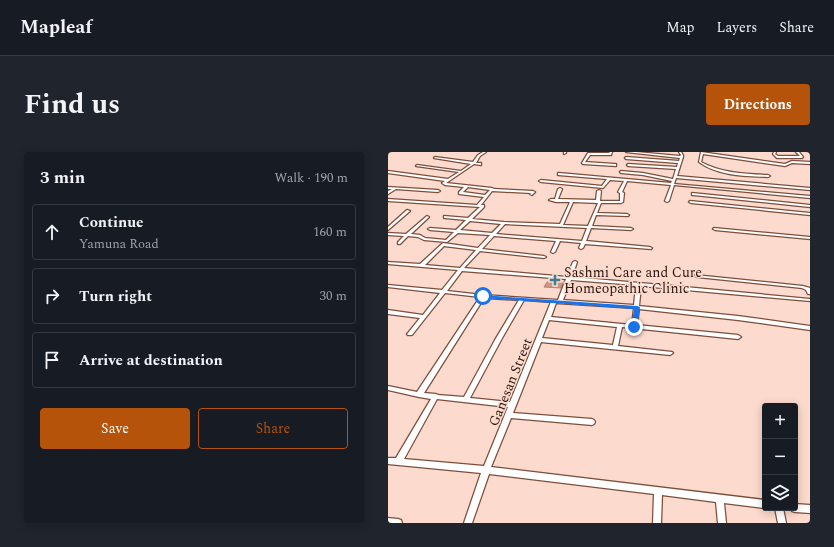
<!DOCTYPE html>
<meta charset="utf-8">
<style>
body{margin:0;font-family:Spectral,serif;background:#20242c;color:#f1f3f6}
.controls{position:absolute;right:12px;bottom:12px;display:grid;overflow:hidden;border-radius:4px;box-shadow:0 2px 10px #0003}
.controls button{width:36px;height:36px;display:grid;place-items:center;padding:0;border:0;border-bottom:1px solid #363941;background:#171b24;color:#f1f3f6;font:20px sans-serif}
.stop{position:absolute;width:12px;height:12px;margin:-9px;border:3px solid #1a73e8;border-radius:50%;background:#fff}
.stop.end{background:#1a73e8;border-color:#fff;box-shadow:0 1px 4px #0008}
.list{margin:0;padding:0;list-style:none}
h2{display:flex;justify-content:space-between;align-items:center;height:52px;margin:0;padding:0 16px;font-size:17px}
h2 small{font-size:13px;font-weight:400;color:#9ea1a6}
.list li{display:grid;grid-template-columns:26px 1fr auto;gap:12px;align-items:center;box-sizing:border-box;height:56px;margin:0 8px 8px;padding:0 8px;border:1px solid #363941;border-radius:4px}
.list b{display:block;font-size:15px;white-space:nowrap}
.list p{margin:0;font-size:13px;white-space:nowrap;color:#9ea1a6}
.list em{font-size:13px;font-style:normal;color:#9ea1a6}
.actions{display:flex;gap:8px;padding:12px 16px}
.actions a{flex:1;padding:9px 0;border:1px solid #b45309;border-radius:4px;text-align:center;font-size:14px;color:#b45309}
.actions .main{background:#b45309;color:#fff}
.icon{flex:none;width:22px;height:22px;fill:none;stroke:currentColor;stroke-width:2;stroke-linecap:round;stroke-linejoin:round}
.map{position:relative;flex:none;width:422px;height:371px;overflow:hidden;border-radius:4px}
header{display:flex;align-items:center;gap:24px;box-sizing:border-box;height:56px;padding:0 20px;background:#171b24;border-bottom:1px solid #363941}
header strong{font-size:19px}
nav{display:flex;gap:22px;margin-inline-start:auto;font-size:14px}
.intro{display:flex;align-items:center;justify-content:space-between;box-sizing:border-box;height:96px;padding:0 24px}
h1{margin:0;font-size:28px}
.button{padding:10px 18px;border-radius:4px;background:#b45309;color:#fff;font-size:14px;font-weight:700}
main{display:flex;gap:24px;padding:0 24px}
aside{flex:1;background:#171b24;border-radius:4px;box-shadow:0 2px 10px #0003}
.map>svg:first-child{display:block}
</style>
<header>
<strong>Mapleaf</strong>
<nav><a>Map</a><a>Layers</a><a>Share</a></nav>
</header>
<div class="intro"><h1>Find us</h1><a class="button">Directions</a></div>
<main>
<aside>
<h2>3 min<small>Walk · 190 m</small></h2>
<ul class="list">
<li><svg class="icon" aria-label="ahead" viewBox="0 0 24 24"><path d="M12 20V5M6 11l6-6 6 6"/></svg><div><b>Continue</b><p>Yamuna Road</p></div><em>160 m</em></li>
<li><svg class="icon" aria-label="right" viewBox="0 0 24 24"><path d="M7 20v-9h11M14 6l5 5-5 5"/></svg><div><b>Turn right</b></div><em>30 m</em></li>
<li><svg class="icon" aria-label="arrive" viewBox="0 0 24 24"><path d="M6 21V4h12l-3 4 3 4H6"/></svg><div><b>Arrive at destination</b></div></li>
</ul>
<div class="actions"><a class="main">Save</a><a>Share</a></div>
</aside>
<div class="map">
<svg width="422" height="371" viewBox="0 0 422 371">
<rect width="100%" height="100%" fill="#fcdacd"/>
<polygon fill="#cc9883" stroke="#b5826d" points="159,130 175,131 173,136 156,135"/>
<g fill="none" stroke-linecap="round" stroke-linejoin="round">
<defs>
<g id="minor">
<path d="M 95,0 L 98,0 L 92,4 L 88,11 L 93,11 L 93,13 L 86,12 L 58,31 L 104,36 L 106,37 L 145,39 L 147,40 L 144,43 L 142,42 L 143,41 L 104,39 L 93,53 L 96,53 L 96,55 L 84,67 L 116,70 L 172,72 L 182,50 L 168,50 L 161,48 L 163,47 L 167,47 L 170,37 L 172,36 L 174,37 L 170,47 L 208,48 L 209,39 L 211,38 L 213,39 L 212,49 L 232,49 L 232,41 L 230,40 L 236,29 L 222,28 L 215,36 L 153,30 L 151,29 L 153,28 L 214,34 L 219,27 L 170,23 L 170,21 L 171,21 L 283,31 L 284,29 L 255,23 L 233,21 L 232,20 L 233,19 L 255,21 L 285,27 L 288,17 L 240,14 L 239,13 L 240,12 L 289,15 L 290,11 L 238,7 L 237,6 L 238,5 L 291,9 L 292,6 L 238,0 L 248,0 L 292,4 L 293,3 L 291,0 L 293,0 L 295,3 L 295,5 L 289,24 L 422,36 L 422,38 L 288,26 L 286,32 L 422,44 L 422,46 L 286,33 L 281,49 L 279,50 L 277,49 L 283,33 L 239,29 L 234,40 L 236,41 L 235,50 L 233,51 L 213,51 L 209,61 L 239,62 L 241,63 L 240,64 L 208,63 L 204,74 L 243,76 L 245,77 L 243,78 L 203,76 L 198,89 L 262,95 L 264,96 L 263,97 L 197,92 L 195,96 L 193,97 L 191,96 L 193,91 L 172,89 L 167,100 L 165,101 L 163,100 L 168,89 L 106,84 L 94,97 L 156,104 L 158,105 L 156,106 L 92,99 L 76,116 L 179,125 L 185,110 L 187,109 L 189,110 L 184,125 L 297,135 L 422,147 L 422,149 L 253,134 L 251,154 L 350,164 L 422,174 L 422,178 L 350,168 L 251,157 L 249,173 L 350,183 L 353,185 L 350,187 L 234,175 L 230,194 L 284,200 L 285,201 L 282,203 L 153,190 L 125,261 L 204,267 L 206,268 L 207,270 L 206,272 L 204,273 L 123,266 L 103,315 L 377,348 L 377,356 L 336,351 L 338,371 L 330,371 L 328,350 L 274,343 L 273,371 L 265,371 L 266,342 L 101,322 L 84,371 L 76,371 L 93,321 L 0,312 L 0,306 L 8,306 L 43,247 L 31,245 L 0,238 L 0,234 L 29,240 L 92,145 L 57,141 L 24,183 L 20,183 L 19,182 L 20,181 L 32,166 L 0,162 L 0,158 L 35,163 L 52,141 L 0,135 L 0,133 L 54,138 L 70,118 L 0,112 L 0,110 L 32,112 L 55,91 L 90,96 L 102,83 L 70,81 L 59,90 L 36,88 L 30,85 L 20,84 L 12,92 L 10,92 L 10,90 L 16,84 L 0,83 L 0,81 L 18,82 L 39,64 L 41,65 L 40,66 L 23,82 L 32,83 L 37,86 L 58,88 L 66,80 L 42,78 L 40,77 L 42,76 L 68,78 L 78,68 L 57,66 L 56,66 L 56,64 L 80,66 L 92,55 L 0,49 L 0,47 L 89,53 L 96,45 L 71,42 L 71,40 L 76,35 L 57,33 L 54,31 L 57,29 L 0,21 L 0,19 L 60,27 L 71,20 L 28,14 L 29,13 L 73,19 L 83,12 L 46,6 L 47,5 L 85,10 L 90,3 ZM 80,35 L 102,38 L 97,43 L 75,40 ZM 185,50 L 210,51 L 200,74 L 175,73 ZM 82,69 L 113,72 L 104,81 L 72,78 ZM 117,72 L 199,76 L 194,89 L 108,82 ZM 56,94 L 88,98 L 72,116 L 37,113 ZM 74,119 L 178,127 L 170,148 L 95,143 L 59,139 ZM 183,128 L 248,133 L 246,153 L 175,148 ZM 96,146 L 131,148 L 107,188 L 76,245 L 50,243 L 48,242 L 36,241 ZM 136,148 L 163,150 L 122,250 L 82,246 L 113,188 ZM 168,151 L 246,156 L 244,173 L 163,165 ZM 161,168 L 229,175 L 225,193 L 154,186 ZM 49,247 L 120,255 L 96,314 L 16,307 Z"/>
<polygon points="176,0 178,0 178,1 176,2"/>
<polygon points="222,0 224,0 223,3 202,3 197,10 227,12 228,12 228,14 195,12 194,11 200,1 221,1"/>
<path d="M 313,0 L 397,12 L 404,9 L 422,10 L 422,12 L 404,11 L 397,14 L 315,2 L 313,10 C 333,21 357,22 380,23 L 382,24 L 380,25 C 357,24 330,24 311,10 Z"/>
<polygon points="386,0 388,0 387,2 390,4 412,4 408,0 411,0 415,5 414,6 389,6 385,2"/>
<polygon points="0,35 50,38 52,39 50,40 8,37 0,42 0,39 4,37 0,37"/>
<polygon points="304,41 422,53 422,55 305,43 304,43"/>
<polygon points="302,49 422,61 422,63 303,51 301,50"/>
<polygon points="19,58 22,59 0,78 0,75"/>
<polygon points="326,76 422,85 422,87 327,78 325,77"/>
<polygon points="307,123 415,134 422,136 422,142 420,142 418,138 414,136 309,125 307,124"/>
<polygon points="407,352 422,353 422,361 407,360 404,359 403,356 407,356"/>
<polygon points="387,356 395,356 398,371 390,371"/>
<polygon points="0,366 10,367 13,368 14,371 0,371"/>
</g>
</defs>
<use href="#minor" stroke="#7d4e3b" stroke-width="2.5"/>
<use href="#minor" fill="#fff" fill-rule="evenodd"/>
</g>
<polygon fill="#1a73e8" points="93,143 249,154 252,155 249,175 246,177 243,175 246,157 95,146 93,144"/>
<path fill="#3f7d92" stroke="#fcdacd" stroke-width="1.5" d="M165 122h4v4h4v4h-4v4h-4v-4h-4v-4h4z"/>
<g text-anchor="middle" stroke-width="3" stroke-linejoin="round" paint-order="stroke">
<g font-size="14" fill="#2a160e" stroke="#fcdacd" text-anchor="start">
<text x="176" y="125">Sashmi Care and Cure<tspan x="176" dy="16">Homeopathic Clinic</tspan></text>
</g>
<g font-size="14" fill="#2a160e" stroke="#fcdacd">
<text transform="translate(122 230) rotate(-68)" y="5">Ganesan Street</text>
</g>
</g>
</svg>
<div class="controls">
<button>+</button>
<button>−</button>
<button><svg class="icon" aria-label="layers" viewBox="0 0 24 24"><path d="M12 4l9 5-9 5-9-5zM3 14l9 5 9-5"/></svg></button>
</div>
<div class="stop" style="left:95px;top:144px"></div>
<div class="stop end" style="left:246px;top:175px"></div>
</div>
</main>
